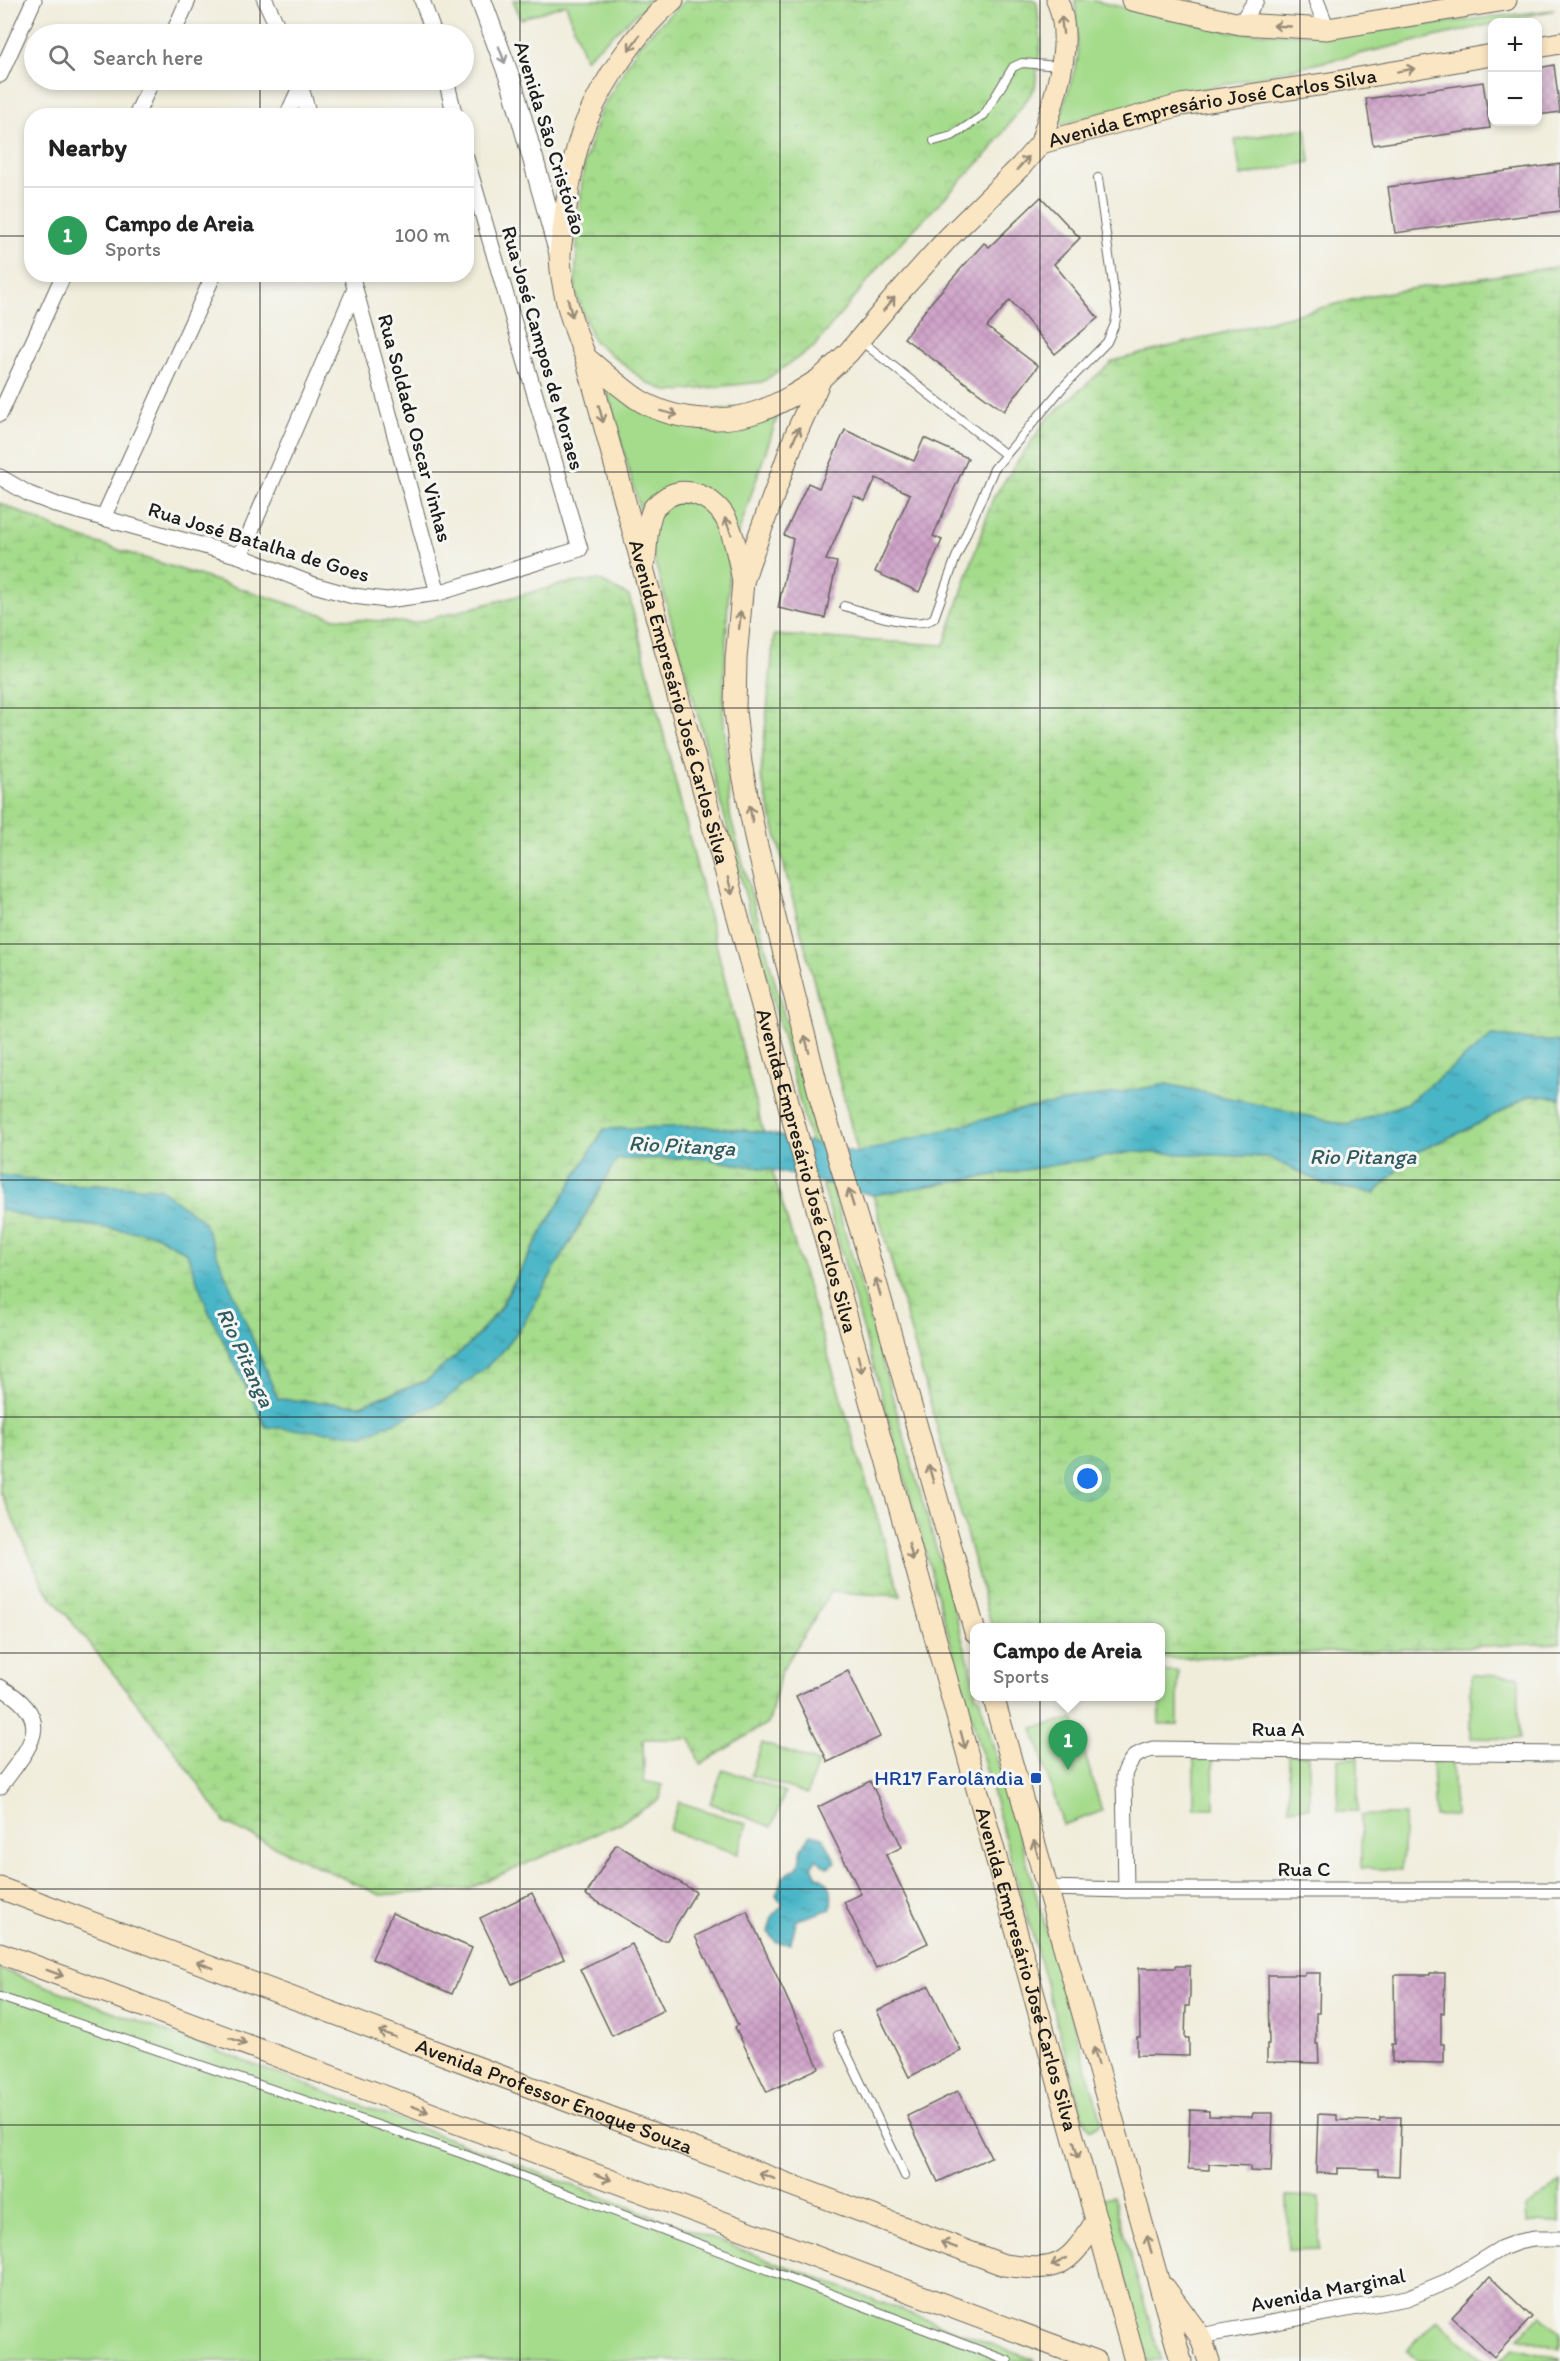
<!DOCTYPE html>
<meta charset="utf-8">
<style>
body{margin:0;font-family:Itim,sans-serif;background:#f6f6f6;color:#222}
.controls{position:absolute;right:18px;top:18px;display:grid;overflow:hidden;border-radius:12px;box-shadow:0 3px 9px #0003}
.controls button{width:54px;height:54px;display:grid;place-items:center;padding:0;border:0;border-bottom:2px solid #e0e0e0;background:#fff;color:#222;font:30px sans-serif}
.you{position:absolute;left:1088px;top:1479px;width:21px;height:21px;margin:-15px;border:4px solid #fff;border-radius:50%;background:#1a73e8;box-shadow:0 0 0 9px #1a73e833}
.badge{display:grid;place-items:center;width:39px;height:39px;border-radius:50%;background:#db2777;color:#fff;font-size:20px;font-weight:700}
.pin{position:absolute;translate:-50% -50px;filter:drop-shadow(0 2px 3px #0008)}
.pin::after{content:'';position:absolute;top:32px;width:21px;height:18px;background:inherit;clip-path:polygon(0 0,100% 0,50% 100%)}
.popup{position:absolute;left:970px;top:1623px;width:195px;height:78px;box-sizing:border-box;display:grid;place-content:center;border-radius:12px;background:#fff;filter:drop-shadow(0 2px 4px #0005);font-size:20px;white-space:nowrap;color:#767676}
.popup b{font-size:22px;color:#222}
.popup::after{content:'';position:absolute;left:50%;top:100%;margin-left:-12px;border:12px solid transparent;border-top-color:#fff}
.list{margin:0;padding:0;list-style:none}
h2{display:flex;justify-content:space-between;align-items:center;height:78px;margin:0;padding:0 24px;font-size:26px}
h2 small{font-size:20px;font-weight:400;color:#767676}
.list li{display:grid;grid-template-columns:39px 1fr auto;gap:18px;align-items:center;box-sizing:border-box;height:96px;padding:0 24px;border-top:2px solid #e0e0e0}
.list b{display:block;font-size:22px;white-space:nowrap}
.list p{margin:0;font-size:20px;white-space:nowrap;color:#767676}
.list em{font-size:20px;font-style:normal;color:#767676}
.icon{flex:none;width:33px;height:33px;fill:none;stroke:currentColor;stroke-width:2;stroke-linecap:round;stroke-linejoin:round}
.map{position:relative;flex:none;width:1560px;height:2361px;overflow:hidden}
.search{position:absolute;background:#fff;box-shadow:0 3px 9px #0003;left:24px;top:24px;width:450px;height:66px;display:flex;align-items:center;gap:15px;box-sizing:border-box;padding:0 21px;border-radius:33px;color:#767676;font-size:22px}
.panel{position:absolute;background:#fff;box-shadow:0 3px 9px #0003;left:24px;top:108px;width:450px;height:174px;border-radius:24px}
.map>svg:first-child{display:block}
</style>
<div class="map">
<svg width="1560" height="2361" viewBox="0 0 1560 2361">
<defs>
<pattern id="wetland-marsh" width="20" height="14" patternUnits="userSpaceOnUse" patternTransform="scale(1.5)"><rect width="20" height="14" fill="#a5dc8c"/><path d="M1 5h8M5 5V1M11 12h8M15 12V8" fill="none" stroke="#8dbc78"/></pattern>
<pattern id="park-crowns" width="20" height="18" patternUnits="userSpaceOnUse" patternTransform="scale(1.5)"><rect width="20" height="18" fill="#a5dc8c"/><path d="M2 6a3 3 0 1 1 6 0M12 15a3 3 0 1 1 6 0" fill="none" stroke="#8dbc78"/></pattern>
<pattern id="water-ripples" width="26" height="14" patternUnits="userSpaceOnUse" patternTransform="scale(1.5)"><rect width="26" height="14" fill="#4ab6c7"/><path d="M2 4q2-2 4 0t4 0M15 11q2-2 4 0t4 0" fill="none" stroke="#3d93a1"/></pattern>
<pattern id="building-cross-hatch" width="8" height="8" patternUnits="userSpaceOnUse" patternTransform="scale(1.5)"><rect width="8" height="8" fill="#cea1c7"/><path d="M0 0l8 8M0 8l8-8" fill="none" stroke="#b08aaa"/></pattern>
</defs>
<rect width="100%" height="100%" fill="#f6f6f2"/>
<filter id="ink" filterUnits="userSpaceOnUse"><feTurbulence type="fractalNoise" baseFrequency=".0167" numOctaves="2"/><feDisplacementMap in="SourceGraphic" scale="12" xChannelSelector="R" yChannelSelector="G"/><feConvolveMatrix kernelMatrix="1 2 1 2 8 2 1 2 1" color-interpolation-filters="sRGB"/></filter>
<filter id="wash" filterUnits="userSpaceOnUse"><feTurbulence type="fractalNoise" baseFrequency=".008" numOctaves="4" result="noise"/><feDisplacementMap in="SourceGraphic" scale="24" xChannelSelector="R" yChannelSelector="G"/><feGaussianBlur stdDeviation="1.35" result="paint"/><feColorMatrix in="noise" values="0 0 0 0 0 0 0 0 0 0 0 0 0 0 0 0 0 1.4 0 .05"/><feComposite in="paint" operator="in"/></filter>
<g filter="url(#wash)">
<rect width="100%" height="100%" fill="#f0eddb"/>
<g fill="#a5dc8c" stroke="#607c54" stroke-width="1.5">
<polygon points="513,0 652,0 585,59 566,4 521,19"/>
<polygon points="1075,0 1090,0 1231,32 1334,35 1554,10 1115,109 1058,126 1078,58"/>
<polygon points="1306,128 1310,162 1241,176 1235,140"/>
<polygon points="605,385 672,418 783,400 730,558 723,708 730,816 812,1118 975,1683 975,1696 979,1697 1102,2122 1090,2130 1083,2116 804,1118 697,712"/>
<polygon points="1161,1671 1178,1671 1178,1724 1159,1724"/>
<polygon points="1471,1675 1519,1676 1519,1739 1471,1738"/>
<polygon points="1074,1718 1102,1811 1063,1825 1033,1728"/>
<polygon points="762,1743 818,1762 807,1794 751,1775"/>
<polygon points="1194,1755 1213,1755 1214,1808 1194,1808"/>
<rect x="1289" y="1755" width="20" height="53"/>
<rect x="1338" y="1758" width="20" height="53"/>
<polygon points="1452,1761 1455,1815 1435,1816 1432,1762"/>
<polygon points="723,1769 785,1792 772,1827 710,1803"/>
<polygon points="679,1802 747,1824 738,1854 669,1830"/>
<polygon points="1361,1815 1405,1815 1402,1870 1361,1868"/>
<polygon points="0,1969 27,1979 1036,2361 0,2361"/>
<polygon points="1560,2182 1560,2223 1527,2222 1526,2208"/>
<polygon points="1113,2196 1161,2361 1147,2361 1103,2198"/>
<polygon points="1287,2196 1320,2197 1319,2249 1288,2250"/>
<polygon points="1541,2316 1560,2332 1560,2349 1519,2337"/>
<polygon points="1437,2319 1484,2361 1419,2361 1407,2350"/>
<polygon points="1514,2347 1560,2359 1560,2361 1499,2361"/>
</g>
<g fill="url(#wetland-marsh)" stroke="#607c54" stroke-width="1.5">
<polygon points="1560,266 1560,1042 1492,1036 1407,1103 1347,1125 1167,1084 858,1153 761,776 774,635 944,645 993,498 1046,420 1113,361 1372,295"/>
<polygon points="0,503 72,535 334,618 414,623 564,584 599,580 629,596 763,1132 703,1126 604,1129 546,1225 498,1310 472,1342 426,1381 360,1405 278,1399 242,1317 159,1188 61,1184 0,1175"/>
<polygon points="1531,1095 1560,1098 1560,1643 1161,1659 1161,1628 992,1627 873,1195 1133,1152 1268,1157 1326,1185 1375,1193 1415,1153 1470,1128"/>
<polygon points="700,1158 772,1170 901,1596 831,1592 781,1672 769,1722 700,1765 691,1739 643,1739 644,1781 662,1785 660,1799 620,1823 468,1889 380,1895 226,1824 173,1748 44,1587 0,1491 0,1209 35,1219 154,1234 187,1253 208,1310 266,1427 442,1402 571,1242 616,1159"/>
</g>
<polygon fill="url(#park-crowns)" stroke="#607c54" stroke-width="1.5" points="685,0 1035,0 1037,4 1041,42 1035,88 990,151 889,255 814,347 762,382 669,392 646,382 593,340 575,292 578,220 584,164 600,112 639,44"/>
<g fill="url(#water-ripples)" stroke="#336972" stroke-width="1.5">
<polygon points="1492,1036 1560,1042 1560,1098 1531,1095 1470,1128 1415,1153 1375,1193 1326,1185 1268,1157 1133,1152 873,1195 772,1170 700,1158 617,1159 522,1326 498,1357 442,1402 364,1435 266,1427 208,1310 187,1253 154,1234 35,1219 0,1209 0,1175 61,1184 159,1188 203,1221 278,1399 360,1405 426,1381 472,1342 499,1310 546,1225 604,1129 703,1126 763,1132 858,1153 1023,1109 1167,1084 1347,1125 1407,1103"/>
<path d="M 811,1834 L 823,1837 L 836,1862 L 827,1867 L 816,1859 L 812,1865 L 816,1875 C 834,1884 832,1891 831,1909 L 797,1920 L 790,1944 L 776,1942 L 768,1932 L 772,1917 L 783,1905 L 776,1895 L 783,1877 L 798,1867 L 802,1848 Z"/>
</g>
<g id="blocks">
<g fill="url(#building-cross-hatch)">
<polygon points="1554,65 1560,112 1538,115 1538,68"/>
<polygon points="1483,82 1490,128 1373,145 1366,99"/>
<polygon points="1560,164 1560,211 1395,233 1388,187"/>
<polygon points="1041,197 1080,238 1054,264 1098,318 1055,354 1010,300 987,327 1038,366 1004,411 904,338 933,300 984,243 989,247"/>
<polygon points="845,430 914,461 924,438 968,458 933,536 942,540 919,592 875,572 910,494 876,478 865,501 854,496 826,560 837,562 825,618 778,608 793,539 784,535 808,483 819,488"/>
<polygon points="848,1671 880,1737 828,1762 796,1696"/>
<polygon points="870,1781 902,1847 886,1855 928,1943 876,1968 844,1902 861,1894 818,1807"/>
<polygon points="616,1844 696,1892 667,1940 661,1940 586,1895"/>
<polygon points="532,1893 564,1959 512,1984 480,1918"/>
<polygon points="747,1911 819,2068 767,2092 735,2027 738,2025 695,1936"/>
<polygon points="392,1913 472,1948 452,1994 372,1959"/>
<polygon points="632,1944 664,2010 612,2036 580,1969"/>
<polygon points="1175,1966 1190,1966 1190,1994 1189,2006 1186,2006 1185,2038 1189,2038 1189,2056 1137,2055 1137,2037 1140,2037 1139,1968 1175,1968"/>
<polygon points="1305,1973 1320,1973 1319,2013 1316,2013 1316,2044 1318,2044 1319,2063 1267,2062 1267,2044 1269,2044 1268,1975 1305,1975"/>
<polygon points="1430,1973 1445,1973 1444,2013 1441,2012 1441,2044 1444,2044 1444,2063 1392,2062 1392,2044 1395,2044 1394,1975 1430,1975"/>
<polygon points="929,1986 961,2051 909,2077 877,2011"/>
<polygon points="958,2091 991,2157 938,2182 907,2116"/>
<polygon points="1190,2110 1209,2111 1209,2116 1252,2117 1253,2113 1273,2113 1271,2172 1250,2171 1250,2166 1209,2164 1209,2170 1188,2169"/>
<polygon points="1318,2114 1337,2115 1337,2120 1380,2121 1380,2117 1401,2117 1399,2176 1378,2175 1378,2169 1337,2168 1337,2174 1316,2173"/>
<polygon points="1490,2277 1532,2317 1494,2357 1452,2317"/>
</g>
</g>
</g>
<g filter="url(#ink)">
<use href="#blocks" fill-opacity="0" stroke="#66655f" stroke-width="1.5"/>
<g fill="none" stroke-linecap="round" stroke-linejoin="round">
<defs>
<g id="service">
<polyline points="934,141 952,136 984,115 1013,67 1022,63 1060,66"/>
<polyline points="861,341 1006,455"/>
<path d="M 844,606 C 865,612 917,631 934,618 L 955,560 L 994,469 L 1063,387 L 1107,342 L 1115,324 L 1117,312 L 1098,178"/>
<polyline points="0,1997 463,2154 1008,2361"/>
<polyline points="838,2035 905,2176"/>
</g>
<g id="minor">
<polyline points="265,0 281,34"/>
<polyline points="422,0 434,34"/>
<polyline points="1316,0 1327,29"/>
<polyline points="1240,24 1256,0"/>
<polyline points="173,34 188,0"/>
<polyline points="0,75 34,0"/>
<polyline points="299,80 309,116"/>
<polyline points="446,80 455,116"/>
<polyline points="136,116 152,80"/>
<polyline points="287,116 301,85"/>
<polyline points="351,274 438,593"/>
<polyline points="0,414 64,274"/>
<polyline points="0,477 29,494 60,506 240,556 314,585 353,596 387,600 438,593 580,549 466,158"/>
<polyline points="103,518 214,274"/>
<polyline points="240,556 355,289"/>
<path d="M 0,1687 C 58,1720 30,1746 0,1787"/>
<polyline points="1047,1888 1126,1890 1560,1890"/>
<path d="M 1126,1890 L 1124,1775 C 1130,1758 1136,1753 1153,1749 L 1560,1754"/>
<polyline points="1200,2336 1407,2298 1448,2281 1502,2248 1518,2242 1534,2239 1560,2239"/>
</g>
<polyline id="tertiary" points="481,0 512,84 560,255"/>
<g id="secondary">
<path id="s1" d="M 673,0 C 638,29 604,80 586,122 C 574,151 569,184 565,216 C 564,229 560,243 560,256 C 561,290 573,327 586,358 L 833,1267 L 1135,2361"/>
<polyline points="1132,0 1240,24 1327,29 1506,0"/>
<polyline points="1538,47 1560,43"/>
<path d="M 1041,143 C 1053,100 1076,44 1057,0"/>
<path d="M 586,358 C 602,371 619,386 636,398 C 671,421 721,425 760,411 C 782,403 802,390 821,378"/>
<path d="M 645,560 C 647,544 646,525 653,509 C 655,506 660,503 663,500 C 684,482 715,498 726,519 C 735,537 739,561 743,581"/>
<path id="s2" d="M 975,1632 L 868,1254 L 821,1101 L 756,842 L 741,763 L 735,710 L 736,659 L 743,582 L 748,566 L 795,436 L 821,378 L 848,353 L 895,297 L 949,237 L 1021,166 L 1041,143 L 1181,105 L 1324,84 L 1492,55"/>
<polyline points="993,1696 1181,2361"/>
<path id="s3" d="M 0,1888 L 1004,2265 C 1057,2272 1067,2268 1096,2221"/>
<polyline points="0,1953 1096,2361"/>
<polyline points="1165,2288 1200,2336 1209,2361"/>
</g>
</defs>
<use href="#service" stroke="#66655f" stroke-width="10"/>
<use href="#minor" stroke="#66655f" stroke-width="17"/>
<use href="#tertiary" stroke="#66655f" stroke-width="22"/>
<use href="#secondary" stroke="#66655f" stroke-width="23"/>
<use href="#service" stroke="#fff" stroke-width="8"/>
<use href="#minor" stroke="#fff" stroke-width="15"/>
<use href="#tertiary" stroke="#fff" stroke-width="20"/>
<use href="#secondary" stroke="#fbe6c3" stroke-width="21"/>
</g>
<defs><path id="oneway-shaft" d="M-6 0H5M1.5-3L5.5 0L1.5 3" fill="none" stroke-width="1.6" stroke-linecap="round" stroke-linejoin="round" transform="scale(1.5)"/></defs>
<g stroke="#978b78">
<use href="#oneway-shaft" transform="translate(1062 25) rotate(-97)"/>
<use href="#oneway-shaft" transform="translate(1282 26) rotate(-177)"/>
<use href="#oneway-shaft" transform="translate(634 43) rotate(127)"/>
<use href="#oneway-shaft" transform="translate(1406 70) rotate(-10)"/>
<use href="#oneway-shaft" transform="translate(1023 163) rotate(-48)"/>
<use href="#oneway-shaft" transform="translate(889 304) rotate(-50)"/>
<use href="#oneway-shaft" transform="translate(570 308) rotate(77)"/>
<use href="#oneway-shaft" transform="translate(669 413) rotate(14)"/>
<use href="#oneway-shaft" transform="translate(601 414) rotate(75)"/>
<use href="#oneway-shaft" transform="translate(796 435) rotate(-67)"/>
<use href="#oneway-shaft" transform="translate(728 526) rotate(-112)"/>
<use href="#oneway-shaft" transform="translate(740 620) rotate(-84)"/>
<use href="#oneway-shaft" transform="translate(751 814) rotate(-101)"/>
<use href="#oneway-shaft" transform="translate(730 886) rotate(75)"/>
<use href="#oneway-shaft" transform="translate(807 1044) rotate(-104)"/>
<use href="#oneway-shaft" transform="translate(851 1198) rotate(-107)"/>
<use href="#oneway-shaft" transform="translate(878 1287) rotate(-106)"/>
<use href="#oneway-shaft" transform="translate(860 1364) rotate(75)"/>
<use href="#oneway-shaft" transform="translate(931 1474) rotate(-106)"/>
<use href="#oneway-shaft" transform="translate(911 1552) rotate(75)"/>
<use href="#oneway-shaft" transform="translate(963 1740) rotate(75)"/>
<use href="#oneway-shaft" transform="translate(1036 1849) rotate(-106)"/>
<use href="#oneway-shaft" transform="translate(205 1965) rotate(-159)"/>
<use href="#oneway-shaft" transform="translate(55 1973) rotate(20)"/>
<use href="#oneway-shaft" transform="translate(387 2034) rotate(-159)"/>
<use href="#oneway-shaft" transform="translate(238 2041) rotate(20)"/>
<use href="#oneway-shaft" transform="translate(1096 2056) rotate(-106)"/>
<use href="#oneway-shaft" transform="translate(420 2109) rotate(20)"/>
<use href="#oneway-shaft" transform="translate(1076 2150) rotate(75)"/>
<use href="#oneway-shaft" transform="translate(767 2176) rotate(-159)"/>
<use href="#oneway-shaft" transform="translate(603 2177) rotate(20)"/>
<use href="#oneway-shaft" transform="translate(1149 2244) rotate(-106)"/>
<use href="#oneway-shaft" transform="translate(949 2245) rotate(-159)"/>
<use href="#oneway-shaft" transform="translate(1059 2262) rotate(153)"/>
</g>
<use stroke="#999" href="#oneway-shaft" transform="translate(502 55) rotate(70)"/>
</g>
<path fill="none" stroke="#1c1c1c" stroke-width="1.5" stroke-opacity="0.55" d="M 260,0 L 260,34M 520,0 L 520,2361M 780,0 L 780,2361M 1040,0 L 1040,2361M 1300,0 L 1300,2361M 260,80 L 260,116M 0,236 L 32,236M 466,236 L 1560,236M 260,274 L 260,2361M 0,472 L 1560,472M 0,708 L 1560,708M 0,944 L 1560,944M 0,1180 L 1560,1180M 0,1417 L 1560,1417M 0,1653 L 1560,1653M 0,1889 L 1560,1889M 0,2125 L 1560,2125"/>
<rect fill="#1a4fb4" stroke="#f6f6f2" stroke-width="2" x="1030" y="1772" width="12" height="12" rx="3"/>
<g text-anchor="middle" stroke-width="6" stroke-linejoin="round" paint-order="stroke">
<g font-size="21" fill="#1c1c1c" stroke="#f6f6f2">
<text dy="7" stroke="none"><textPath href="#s2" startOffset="1798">Avenida Empresário José Carlos Silva</textPath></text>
<text transform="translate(550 138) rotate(73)" y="7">Avenida São Cristóvão</text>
<text transform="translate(543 348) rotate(74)" y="7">Rua José Campos de Moraes</text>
<text transform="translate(415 428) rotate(75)" y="7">Rua Soldado Oscar Vinhas</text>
<text transform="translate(259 542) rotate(17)" y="7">Rua José Batalha de Goes</text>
<text dy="7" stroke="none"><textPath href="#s1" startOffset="750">Avenida Empresário José Carlos Silva</textPath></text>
<text dy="7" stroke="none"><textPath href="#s1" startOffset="1236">Avenida Empresário José Carlos Silva</textPath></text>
<text x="1278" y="1736">Rua A</text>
<text x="1304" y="1876">Rua C</text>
<text dy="7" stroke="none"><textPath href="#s1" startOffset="2064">Avenida Empresário José Carlos Silva</textPath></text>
<text dy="7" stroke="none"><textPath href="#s3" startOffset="592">Avenida Professor Enoque Souza</textPath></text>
<text transform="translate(1328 2290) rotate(-11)" y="7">Avenida Marginal</text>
</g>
<g font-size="21" fill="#164399" stroke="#f6f6f2" text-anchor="end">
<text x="1024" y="1785">HR17 Farolândia</text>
</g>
<g font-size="22" font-style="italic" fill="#2e5a60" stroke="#f6f6f2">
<text transform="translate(682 1145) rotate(3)" y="8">Rio Pitanga</text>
<text x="1363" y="1164">Rio Pitanga</text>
<text transform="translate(246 1357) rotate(65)" y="8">Rio Pitanga</text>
</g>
</g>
</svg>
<div class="controls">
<button>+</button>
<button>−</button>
</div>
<div class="you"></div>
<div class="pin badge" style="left:1068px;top:1770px;background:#2e9e5b">1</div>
<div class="popup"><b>Campo de Areia</b>Sports</div>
<div class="search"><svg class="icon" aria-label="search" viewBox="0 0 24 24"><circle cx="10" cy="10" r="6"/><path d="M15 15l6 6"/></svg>Search here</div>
<section class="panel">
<h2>Nearby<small></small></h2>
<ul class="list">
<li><span class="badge" style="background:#2e9e5b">1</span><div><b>Campo de Areia</b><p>Sports</p></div><em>100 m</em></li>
</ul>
</section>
</div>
